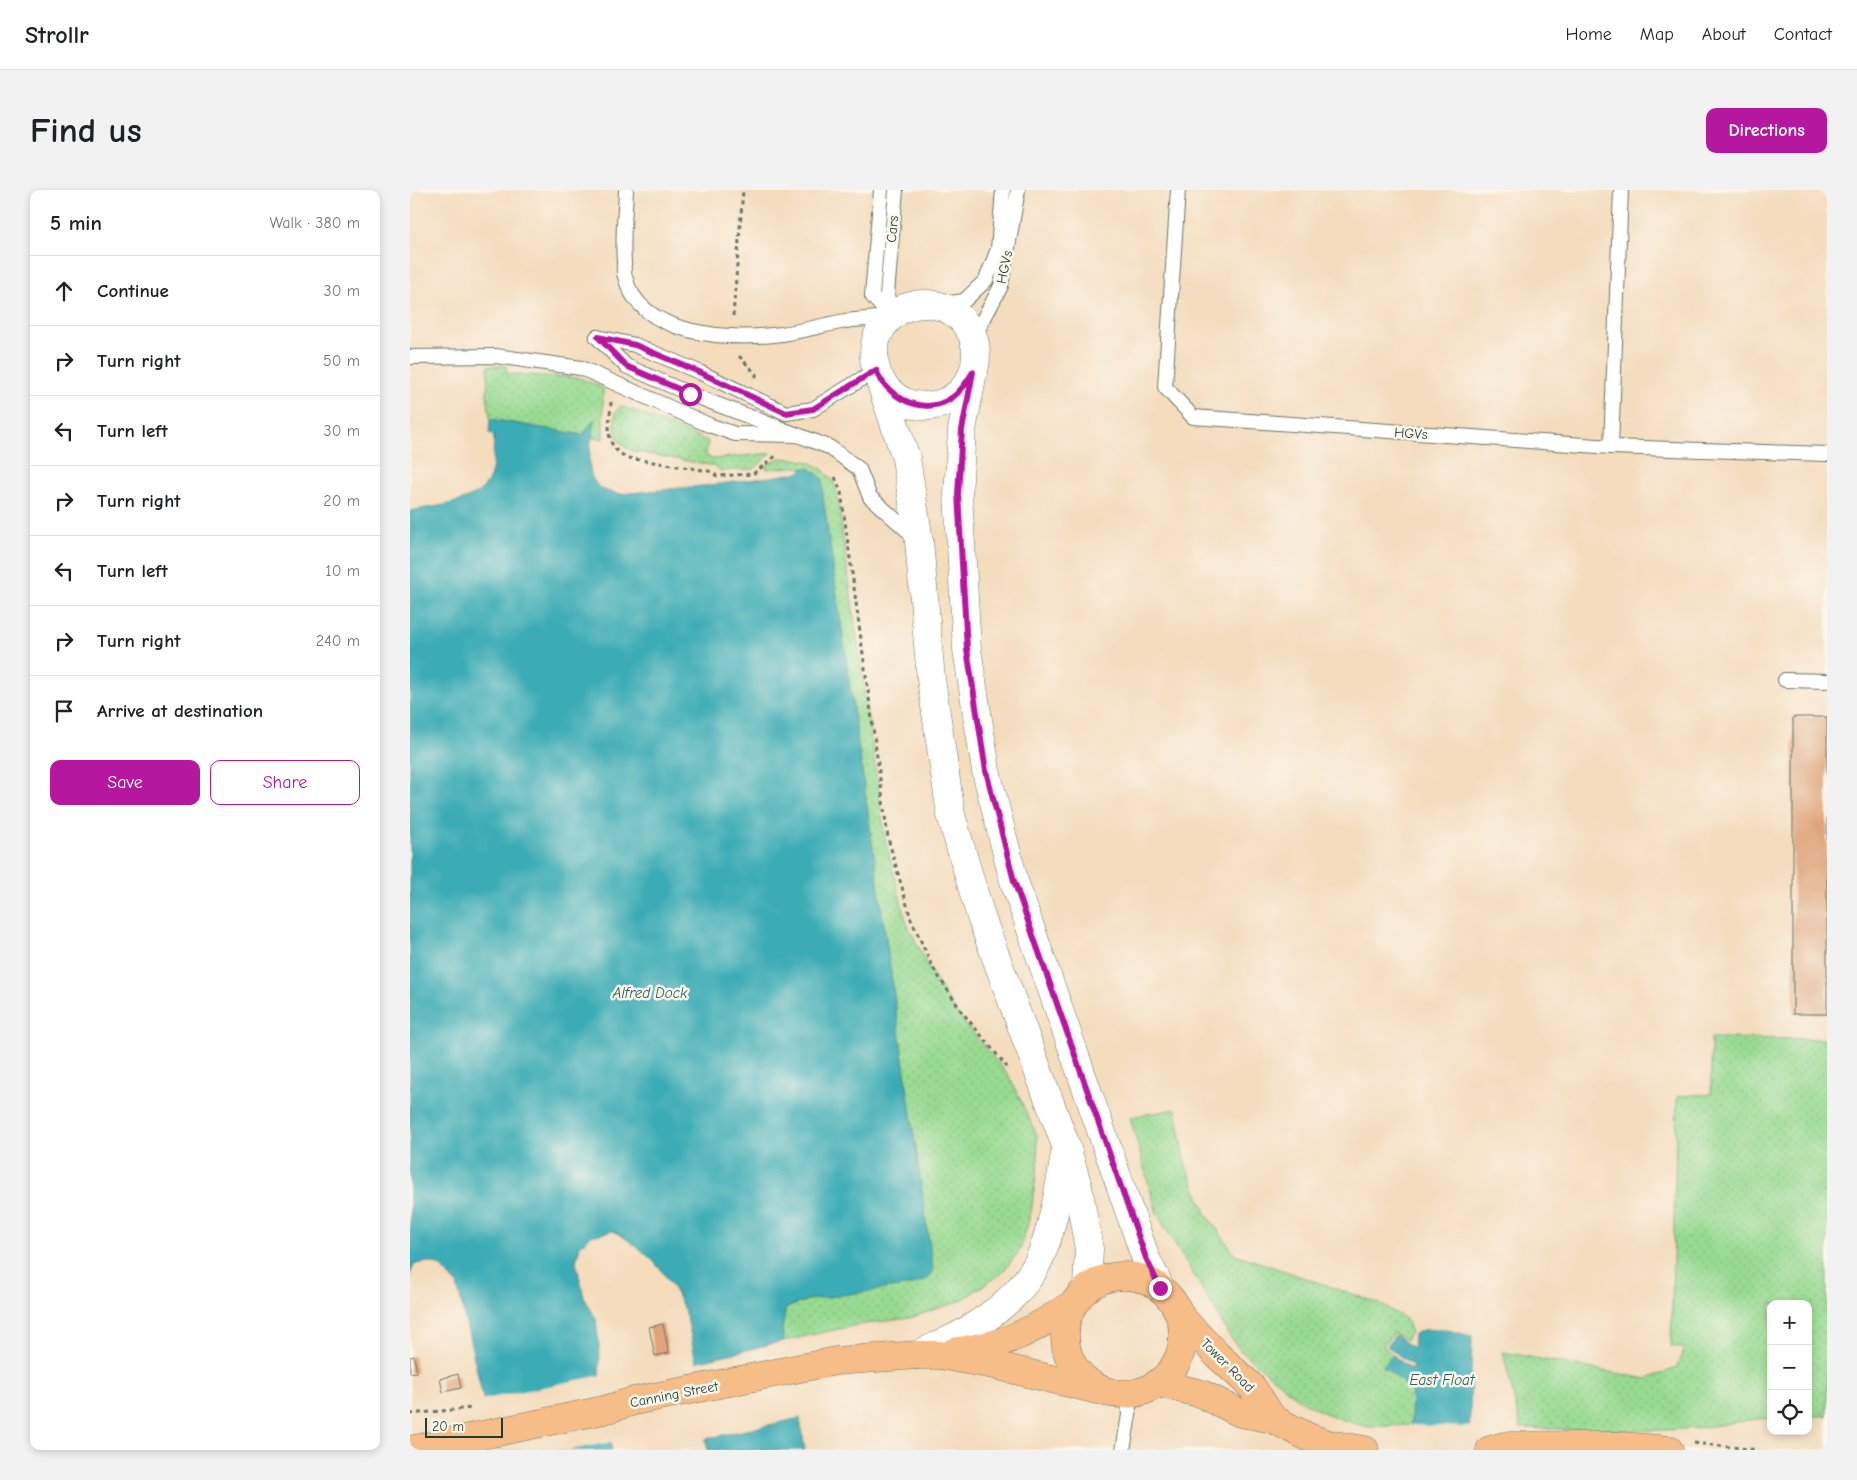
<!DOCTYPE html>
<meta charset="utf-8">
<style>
body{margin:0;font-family:"Comic Neue",sans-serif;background:#f2f2f2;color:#202124}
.controls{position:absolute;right:15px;bottom:15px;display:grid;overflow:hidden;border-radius:10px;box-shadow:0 2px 8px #0003}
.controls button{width:45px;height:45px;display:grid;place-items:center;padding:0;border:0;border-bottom:1px solid #e0e0e0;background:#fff;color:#202124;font:25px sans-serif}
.scale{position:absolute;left:15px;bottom:12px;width:78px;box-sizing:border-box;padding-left:5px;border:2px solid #1f3d34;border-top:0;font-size:14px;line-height:18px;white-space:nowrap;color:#1f3d34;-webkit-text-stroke:4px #fbf7ec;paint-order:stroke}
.stop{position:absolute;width:15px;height:15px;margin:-11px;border:4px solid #b5179e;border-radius:50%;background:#fff}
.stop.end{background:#b5179e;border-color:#fff;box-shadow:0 1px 5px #0008}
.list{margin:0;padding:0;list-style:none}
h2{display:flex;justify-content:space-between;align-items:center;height:65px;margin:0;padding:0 20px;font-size:21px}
h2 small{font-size:16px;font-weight:400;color:#757577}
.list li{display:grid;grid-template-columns:32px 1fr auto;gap:15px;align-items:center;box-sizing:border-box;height:70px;padding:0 20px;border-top:1px solid #e0e0e0}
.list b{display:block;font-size:19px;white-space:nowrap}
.list em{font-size:16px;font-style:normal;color:#757577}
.actions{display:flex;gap:10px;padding:15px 20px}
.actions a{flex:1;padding:11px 0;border:1px solid #b5179e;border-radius:10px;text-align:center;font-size:18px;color:#b5179e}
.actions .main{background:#b5179e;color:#fff}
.icon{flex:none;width:28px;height:28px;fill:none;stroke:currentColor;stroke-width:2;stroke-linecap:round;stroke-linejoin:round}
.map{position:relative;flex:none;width:1417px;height:1260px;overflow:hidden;border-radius:10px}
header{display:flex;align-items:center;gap:30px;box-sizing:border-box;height:70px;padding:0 25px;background:#fff;border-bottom:1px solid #e0e0e0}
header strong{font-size:24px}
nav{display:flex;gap:28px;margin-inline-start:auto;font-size:18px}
.intro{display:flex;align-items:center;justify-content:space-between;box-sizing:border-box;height:120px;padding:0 30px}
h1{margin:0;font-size:35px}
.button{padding:12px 22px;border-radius:10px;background:#b5179e;color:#fff;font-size:18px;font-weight:700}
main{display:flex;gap:30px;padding:0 30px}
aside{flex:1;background:#fff;border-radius:10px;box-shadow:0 2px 8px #0003}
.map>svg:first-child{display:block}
</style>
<header>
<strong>Strollr</strong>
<nav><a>Home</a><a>Map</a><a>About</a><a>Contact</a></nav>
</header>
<div class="intro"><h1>Find us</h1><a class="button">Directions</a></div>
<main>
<aside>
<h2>5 min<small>Walk · 380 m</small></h2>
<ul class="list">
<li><svg class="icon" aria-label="ahead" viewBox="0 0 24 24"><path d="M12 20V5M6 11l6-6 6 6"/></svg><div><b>Continue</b></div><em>30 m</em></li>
<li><svg class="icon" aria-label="right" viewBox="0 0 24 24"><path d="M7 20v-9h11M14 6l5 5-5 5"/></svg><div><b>Turn right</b></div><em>50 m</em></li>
<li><svg class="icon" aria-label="left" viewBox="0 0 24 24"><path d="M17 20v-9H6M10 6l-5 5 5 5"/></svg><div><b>Turn left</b></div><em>30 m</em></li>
<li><svg class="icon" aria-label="right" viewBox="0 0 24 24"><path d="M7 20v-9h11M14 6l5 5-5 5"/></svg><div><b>Turn right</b></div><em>20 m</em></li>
<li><svg class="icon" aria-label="left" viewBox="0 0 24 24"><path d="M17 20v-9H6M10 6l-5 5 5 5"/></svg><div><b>Turn left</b></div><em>10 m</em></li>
<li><svg class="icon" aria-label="right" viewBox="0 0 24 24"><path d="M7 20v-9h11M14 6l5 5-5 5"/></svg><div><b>Turn right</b></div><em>240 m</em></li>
<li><svg class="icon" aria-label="arrive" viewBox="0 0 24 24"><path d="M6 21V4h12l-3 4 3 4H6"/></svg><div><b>Arrive at destination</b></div></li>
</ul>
<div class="actions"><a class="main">Save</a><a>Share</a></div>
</aside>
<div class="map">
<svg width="1417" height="1260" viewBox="0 0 1417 1260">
<defs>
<pattern id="grass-dots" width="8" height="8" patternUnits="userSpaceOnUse" patternTransform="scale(1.25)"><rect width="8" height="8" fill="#98da92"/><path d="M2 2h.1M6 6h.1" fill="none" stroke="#83bc7e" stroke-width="1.8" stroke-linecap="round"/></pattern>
</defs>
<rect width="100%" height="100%" fill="#fbf7ec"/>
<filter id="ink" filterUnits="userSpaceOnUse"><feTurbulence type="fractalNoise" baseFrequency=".02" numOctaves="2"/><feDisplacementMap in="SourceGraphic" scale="10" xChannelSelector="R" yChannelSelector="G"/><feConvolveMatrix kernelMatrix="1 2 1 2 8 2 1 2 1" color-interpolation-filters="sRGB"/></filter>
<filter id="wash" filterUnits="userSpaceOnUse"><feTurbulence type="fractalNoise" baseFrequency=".0096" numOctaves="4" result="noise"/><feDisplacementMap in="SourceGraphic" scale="20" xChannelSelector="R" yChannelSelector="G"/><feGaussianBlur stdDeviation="1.12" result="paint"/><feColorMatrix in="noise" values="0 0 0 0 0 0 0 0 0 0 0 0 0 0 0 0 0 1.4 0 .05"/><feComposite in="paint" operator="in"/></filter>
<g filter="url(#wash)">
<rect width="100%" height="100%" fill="#f4dcbd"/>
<g fill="url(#grass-dots)" stroke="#5c8c63">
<polygon points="78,176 96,176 97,184 170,188 193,198 193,249 183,248 184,230 173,245 80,229 77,204"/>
<path d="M 211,216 L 298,251 L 296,265 L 302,269 L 361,263 L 344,279 L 310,281 L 305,276 L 222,261 C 204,251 204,241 205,222 Z"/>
<path d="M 369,268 C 394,269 414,272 426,297 L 475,649 L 496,731 L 519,779 L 547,824 L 599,886 L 627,945 L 628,973 L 621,1023 L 610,1060 L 591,1084 L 550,1111 L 500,1128 L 447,1135 L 374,1151 L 372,1139 L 376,1118 L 398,1110 L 523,1079 L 413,307 L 413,298 L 401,279 L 384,277 L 357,279 L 355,276 Z"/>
<path d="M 1301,848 L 1417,849 L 1417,1226 L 1398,1226 L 1398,1114 L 1361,1114 L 1361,1228 C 1339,1229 1318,1234 1296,1237 C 1235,1244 1172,1239 1111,1238 L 1093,1162 L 1237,1189 L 1266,1178 L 1274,1158 L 1261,1156 L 1267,906 L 1301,904 Z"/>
<polygon points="766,919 776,976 797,1025 825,1064 968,1113 996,1129 1001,1143 996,1150 984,1143 973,1156 983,1165 973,1176 1002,1200 1001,1235 958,1237 935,1231 908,1220 887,1208 831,1161 818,1144 808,1125 747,1024 720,927"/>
</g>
<g fill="#3aabb5" stroke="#2c7474">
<path d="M 80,229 L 173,245 L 184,229 C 183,248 173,280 187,295 C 193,301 201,302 209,304 L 302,295 L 388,283 L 393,278 L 401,279 L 413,289 L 413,307 L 523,1079 L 518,1089 L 502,1095 L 398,1110 L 376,1118 L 372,1139 L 374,1151 L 286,1172 C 282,1155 280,1136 274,1120 C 259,1083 237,1060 203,1041 L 181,1046 L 170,1056 L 166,1072 L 174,1107 L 186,1129 L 190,1166 L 189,1186 L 186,1186 L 202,1260 L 85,1260 L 47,1094 C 33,1079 27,1067 4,1075 L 0,1085 L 0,321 C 27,315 77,314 82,280 C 84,269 83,256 84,245 L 79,243 Z"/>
<polygon points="1033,1139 1062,1146 1059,1260 1000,1260 1002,1200 973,1176 983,1165 1002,1180 1003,1176 977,1156 985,1145 1003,1158 1004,1144 1013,1140"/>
<polygon points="390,1228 395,1260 298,1260 295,1249"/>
</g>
<g fill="#f4dcbd">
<polygon points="187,1186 201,1252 161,1260 82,1260 71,1210"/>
<polygon points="999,1235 1062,1237 1062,1260 998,1260"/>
</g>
<g id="blocks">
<g fill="#dfa47c">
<rect x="1383" y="527" width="34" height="297"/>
<polygon points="253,1134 259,1163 245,1166 239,1137"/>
<polygon points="4,1166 7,1182 0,1183 0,1167"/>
<polygon points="48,1184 51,1198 33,1202 30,1189"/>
</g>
</g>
</g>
<g filter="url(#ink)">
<use href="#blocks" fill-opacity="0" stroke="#6a7564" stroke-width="1"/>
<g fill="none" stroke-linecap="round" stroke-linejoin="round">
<defs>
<g id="lane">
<path d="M 216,0 C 215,24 212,48 214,72 C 214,77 213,82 215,87 C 231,148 322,150 372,144 C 393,141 414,135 435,131 C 450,129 466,128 481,127"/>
<polyline points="471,0 462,106 481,127"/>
<polyline points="768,0 755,197 783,227 1201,257 1211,0"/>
<polyline points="528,115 554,111 576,90 588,59 593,0"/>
<polyline points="481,126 477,104 486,0"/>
<polyline points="187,147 216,176 280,204 419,257 449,279 460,307 507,349"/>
<polyline points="187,147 225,155 289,182 376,223 403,219 466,180"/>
<polyline points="563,149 591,96 608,0"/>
<polyline points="0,167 86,166 171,178 299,235 325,244 388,245"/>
<polyline points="1201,257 1417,264"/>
<polyline points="1375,490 1417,491"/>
<polyline points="713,1260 719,1225 718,1204"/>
</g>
<g id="street">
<circle cx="515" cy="165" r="51"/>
<polyline points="563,182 552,240 548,304 557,459 576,581 604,691 736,1069 750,1097"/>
<polyline points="469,188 496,268 509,351 521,489 541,625 571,727 656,956 668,997 679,1059 677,1098"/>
<path d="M 507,1165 C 524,1157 542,1150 558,1140 C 583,1125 608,1105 623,1081 C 641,1052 650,997 655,963"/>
</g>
<g id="highway">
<circle cx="714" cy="1145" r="59"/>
<polyline points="769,1125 807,1165 842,1197 863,1229"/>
<path d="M 544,1162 C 566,1158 588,1155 609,1145 C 628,1137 645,1125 663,1114"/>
<polyline points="748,1193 792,1204 830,1223 863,1229 898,1247 918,1254 955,1260"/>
<polyline points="0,1260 194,1220 224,1211 426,1171 507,1165 530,1165 584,1175 699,1203"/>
<polyline points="1080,1260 1094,1256 1211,1256 1259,1260"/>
</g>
</defs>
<use href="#lane" stroke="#6a7564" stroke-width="16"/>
<use href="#street" stroke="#6a7564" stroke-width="29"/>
<use href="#highway" stroke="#6a7564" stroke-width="29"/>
<g stroke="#6a7564" stroke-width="3" stroke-dasharray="4 4" stroke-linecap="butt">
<polyline points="323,126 333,0"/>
<polyline points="329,166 346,184 346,188"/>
<path d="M 201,212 C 200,236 192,256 218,268 L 299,281 L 307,286 L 343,284 L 367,265"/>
<polyline points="425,287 431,302 478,648 501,729 523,778 552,822 597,877"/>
<polyline points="0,1224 62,1218"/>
<polyline points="1284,1253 1348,1260"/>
</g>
<use href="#lane" stroke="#fff" stroke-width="14"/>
<use href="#street" stroke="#fff" stroke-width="28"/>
<use href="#highway" stroke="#f7bd88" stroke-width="28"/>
</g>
</g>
<g fill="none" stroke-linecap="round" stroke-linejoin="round" filter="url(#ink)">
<path stroke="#b5179e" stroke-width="6" d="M 280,204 L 216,176 L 188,147 L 225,155 L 289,182 L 376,223 L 403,219 L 466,180 C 478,210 516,227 543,207 C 552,200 557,192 563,182 L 552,240 L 548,304 L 557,459 L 576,581 L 604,691 L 736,1068 L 750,1098"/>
</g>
<g text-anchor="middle" stroke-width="5" stroke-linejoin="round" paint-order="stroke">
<g font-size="14" fill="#1f3d34" stroke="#fbf7ec">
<text transform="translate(482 39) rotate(-85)" y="5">Cars</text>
<text transform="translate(594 77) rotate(-78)" y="5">HGVs</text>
<text transform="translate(1001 243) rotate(4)" y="5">HGVs</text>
<text transform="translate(818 1175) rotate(45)" y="5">Tower Road</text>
<text transform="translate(264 1204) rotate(-11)" y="5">Canning Street</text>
</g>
<g font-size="15" font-style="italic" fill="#275e5b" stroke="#fbf7ec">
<text x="240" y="808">Alfred Dock</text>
<text x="1032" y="1195">East Float</text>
</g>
</g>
</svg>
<div class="controls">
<button>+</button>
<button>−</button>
<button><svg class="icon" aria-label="locate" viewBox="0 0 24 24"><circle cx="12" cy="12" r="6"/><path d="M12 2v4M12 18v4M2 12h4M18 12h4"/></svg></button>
</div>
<div class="scale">20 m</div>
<div class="stop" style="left:280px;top:204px"></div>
<div class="stop end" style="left:750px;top:1098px"></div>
</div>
</main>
